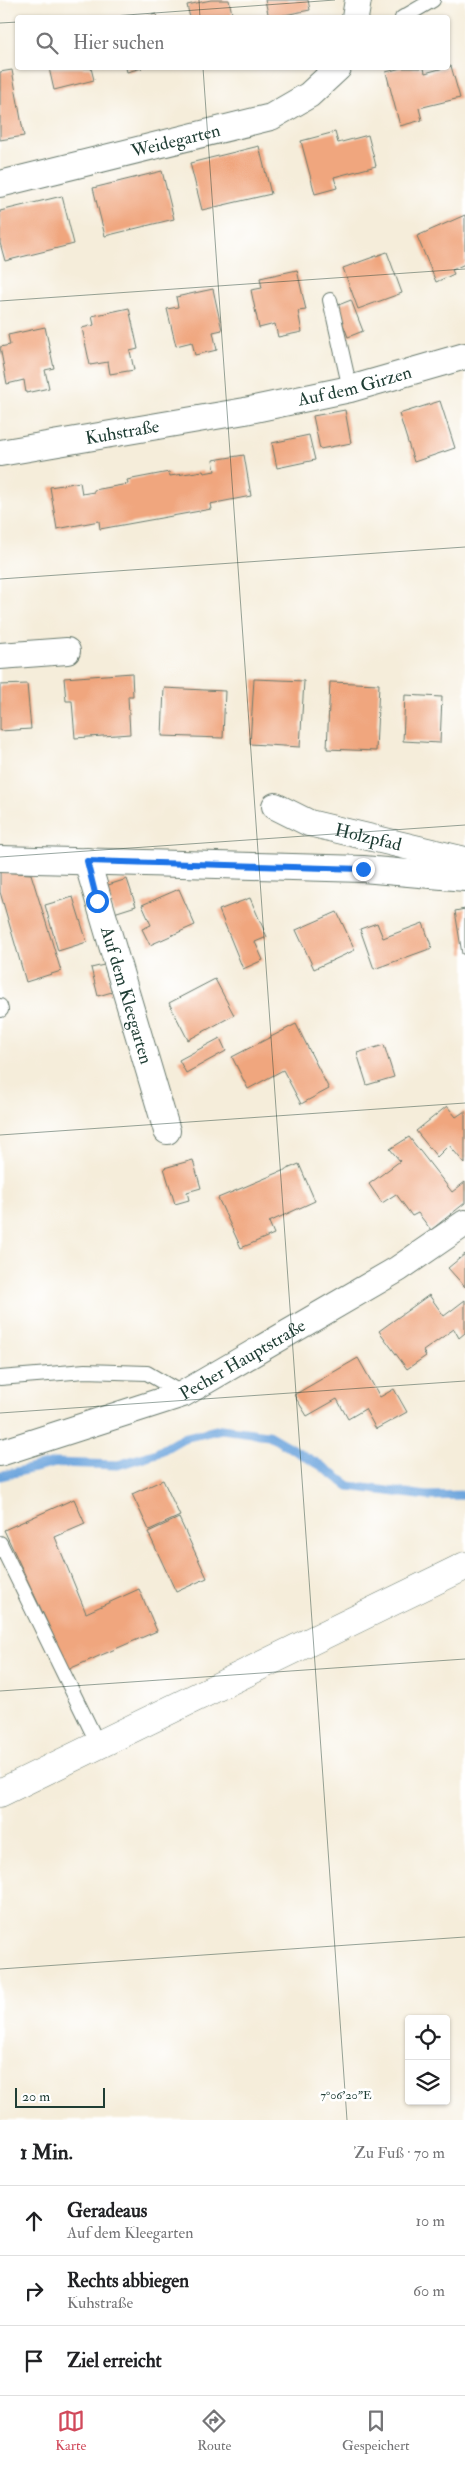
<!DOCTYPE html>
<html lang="de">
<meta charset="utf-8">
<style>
body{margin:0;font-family:"IM FELL Double Pica",serif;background:#f2f2f2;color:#202124}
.controls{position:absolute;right:15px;bottom:15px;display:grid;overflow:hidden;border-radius:5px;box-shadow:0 1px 4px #0004}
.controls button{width:45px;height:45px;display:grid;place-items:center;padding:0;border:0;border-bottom:1px solid #e0e0e0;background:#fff;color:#202124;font:25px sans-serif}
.scale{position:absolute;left:15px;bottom:12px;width:90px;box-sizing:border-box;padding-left:5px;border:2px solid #1f3d34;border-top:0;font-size:14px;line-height:18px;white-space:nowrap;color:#1f3d34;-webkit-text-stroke:4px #fff;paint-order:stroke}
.stop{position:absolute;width:15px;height:15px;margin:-11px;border:4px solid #1a73e8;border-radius:50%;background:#fff}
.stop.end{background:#1a73e8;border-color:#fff;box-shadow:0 1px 5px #0008}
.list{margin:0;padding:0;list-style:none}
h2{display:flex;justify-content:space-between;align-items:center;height:65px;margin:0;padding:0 20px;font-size:21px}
h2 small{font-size:16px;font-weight:400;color:#757577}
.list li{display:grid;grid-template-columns:32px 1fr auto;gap:15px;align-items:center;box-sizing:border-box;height:70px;padding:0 20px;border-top:1px solid #e0e0e0}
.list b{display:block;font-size:19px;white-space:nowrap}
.list p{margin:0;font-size:16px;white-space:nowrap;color:#757577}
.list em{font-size:16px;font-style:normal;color:#757577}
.icon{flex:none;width:28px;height:28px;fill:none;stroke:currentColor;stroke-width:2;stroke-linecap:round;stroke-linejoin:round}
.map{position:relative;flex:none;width:465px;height:2120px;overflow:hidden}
.search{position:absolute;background:#fff;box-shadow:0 1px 4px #0004;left:15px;right:15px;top:15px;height:55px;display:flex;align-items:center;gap:12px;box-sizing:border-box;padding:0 18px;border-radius:5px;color:#757577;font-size:19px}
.sheet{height:275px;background:#fff}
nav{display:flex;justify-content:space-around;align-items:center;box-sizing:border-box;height:70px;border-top:1px solid #e0e0e0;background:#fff;font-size:14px;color:#757577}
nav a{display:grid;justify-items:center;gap:2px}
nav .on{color:#d1495b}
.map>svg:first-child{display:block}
</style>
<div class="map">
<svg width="465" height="2120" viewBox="0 0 465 2120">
<rect width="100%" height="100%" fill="#fff"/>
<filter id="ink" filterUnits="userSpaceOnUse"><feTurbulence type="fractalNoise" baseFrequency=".02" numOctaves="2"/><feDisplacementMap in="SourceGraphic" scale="10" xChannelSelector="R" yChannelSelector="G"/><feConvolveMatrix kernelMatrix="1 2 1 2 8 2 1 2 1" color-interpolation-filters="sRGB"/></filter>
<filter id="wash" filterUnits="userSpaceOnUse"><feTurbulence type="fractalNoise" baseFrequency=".0096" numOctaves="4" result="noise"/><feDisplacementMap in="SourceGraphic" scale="20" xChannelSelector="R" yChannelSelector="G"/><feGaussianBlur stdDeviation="1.12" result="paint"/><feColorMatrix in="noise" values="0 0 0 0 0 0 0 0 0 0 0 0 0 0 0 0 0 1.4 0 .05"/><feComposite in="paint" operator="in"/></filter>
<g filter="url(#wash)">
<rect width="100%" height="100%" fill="#f5edda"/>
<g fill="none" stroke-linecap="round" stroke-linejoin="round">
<polyline stroke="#6ea6dd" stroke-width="9" points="0,1476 55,1463 118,1465 157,1453 183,1438 221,1429 268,1435 320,1465 349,1486 427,1496 465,1495"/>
</g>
<g id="blocks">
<g fill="#f0a67e">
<polygon points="211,0 229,0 233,18 190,18 187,5"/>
<polygon points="265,0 308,0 310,10 269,18"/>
<polygon points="156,14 157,18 145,18 145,17"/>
<polygon points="451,66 460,98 419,108 422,120 400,126 386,72 401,68 424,68 425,73"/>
<polygon points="49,68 91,68 94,80 54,90"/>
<polygon points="126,68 142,68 127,72"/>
<polygon points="12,70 24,136 0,140 0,72"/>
<polygon points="335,132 338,143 368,135 376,166 334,177 337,188 315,194 301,141"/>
<polygon points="259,146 271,194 202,210 190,163"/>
<polygon points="162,171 174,219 105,236 93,188"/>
<polygon points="62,196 74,244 5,261 0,243 0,211"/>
<polygon points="465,215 465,264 452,270 454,274 436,282 417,236"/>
<polygon points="387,252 402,293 358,309 343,268"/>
<polygon points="297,270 306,310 298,311 302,332 278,337 275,324 259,328 251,290 262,288 260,278"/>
<polygon points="213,289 222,330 213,332 217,350 195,355 192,342 176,346 167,309 178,307 176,297"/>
<polygon points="351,300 363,331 348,337 336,306"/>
<polygon points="129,308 138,349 130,351 134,370 110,374 108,362 90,365 82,328 94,325 92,316"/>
<polygon points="45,327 54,368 45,370 49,388 26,393 24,380 7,384 0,347 10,345 8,335"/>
<polygon points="440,401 455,448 414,462 399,414"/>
<polygon points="345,410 351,443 320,449 313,416"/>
<polygon points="309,435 315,460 277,468 272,443"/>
<polygon points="244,455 251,496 210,504 211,509 100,529 99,521 57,529 50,487 80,482 82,494 94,492 94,490 128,484 127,480 169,472 170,476 203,471 204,473 215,471 213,460"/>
<polygon points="132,673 133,696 128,696 130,734 75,738 72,701 66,701 64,678"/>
<polygon points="254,679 304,681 300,747 250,744"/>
<polygon points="330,682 379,684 376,751 327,749"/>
<polygon points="27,684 31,729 0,731 0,685"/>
<polygon points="164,688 225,691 223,738 162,736"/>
<polygon points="405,695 442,697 440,743 403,741"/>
<polygon points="0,872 31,874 61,971 26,982 0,892"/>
<polygon points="127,879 136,906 114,913 105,886"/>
<polygon points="179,889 195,925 150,945 142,929 151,925 142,905"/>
<polygon points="73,897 87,942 58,951 45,905"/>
<polygon points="250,898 267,937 255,942 263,960 243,969 219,910"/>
<polygon points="465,909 465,954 462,954 455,911"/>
<polygon points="337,912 355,950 314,969 296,930"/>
<polygon points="377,923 383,938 423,923 432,948 374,969 360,929"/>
<polygon points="104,965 112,992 98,996 91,968"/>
<polygon points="215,979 234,1015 188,1040 169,1003"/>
<polygon points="296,1024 329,1089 301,1104 283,1070 248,1089 232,1057"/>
<polygon points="220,1038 226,1051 186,1073 179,1060"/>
<polygon points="384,1045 394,1077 367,1085 357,1053"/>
<polygon points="447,1106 456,1117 465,1111 465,1164 449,1145 437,1157 416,1131"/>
<polygon points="409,1137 452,1192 465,1182 465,1203 431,1230 418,1213 412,1216 396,1194 382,1203 369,1184 400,1161 390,1149"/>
<polygon points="193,1160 201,1188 187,1192 189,1200 175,1204 164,1168"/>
<polygon points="299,1164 315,1201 269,1222 274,1234 241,1248 218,1198"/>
<polygon points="465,1254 465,1287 448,1268"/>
<polygon points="429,1295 444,1316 465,1300 465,1333 459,1338 454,1329 423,1351 426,1356 407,1369 379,1331"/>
<polygon points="358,1358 380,1397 394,1389 407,1412 376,1429 365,1409 348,1419 337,1399 307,1416 294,1395"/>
<polygon points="163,1480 180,1516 149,1530 132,1494"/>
<polygon points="74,1499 85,1524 55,1537 86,1613 139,1589 157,1631 69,1669 4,1530"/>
<polygon points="179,1518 207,1578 176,1592 148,1532"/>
</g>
</g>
</g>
<g filter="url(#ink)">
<use href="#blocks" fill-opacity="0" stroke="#6a7b6e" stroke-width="1"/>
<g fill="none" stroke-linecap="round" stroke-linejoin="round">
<defs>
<g id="lane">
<polyline points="402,18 433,0"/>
<polyline points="330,300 350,389"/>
<polyline points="0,1006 1,1010"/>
<polyline points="0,1378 85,1371 147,1373 183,1394"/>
<polyline points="0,1543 99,1746"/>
</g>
<g id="street">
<polyline points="355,18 358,0"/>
<path id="s1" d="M 0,184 L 271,117 L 309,95 L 338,68"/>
<path id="s2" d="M 0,453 L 245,411 L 350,389 L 465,356"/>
<polyline points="0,656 67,651"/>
<path id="s3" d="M 275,806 L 309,823 L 465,860"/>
<polyline points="0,859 363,869 465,878"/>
<path id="s4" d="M 87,861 L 167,1131"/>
<path id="s5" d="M 0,1453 L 183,1394 L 398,1269 L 465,1223"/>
</g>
<polyline id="secondary" points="0,1793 465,1566"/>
</defs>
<use href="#lane" stroke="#6a7b6e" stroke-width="16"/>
<use href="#street" stroke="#6a7b6e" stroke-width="28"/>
<use href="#secondary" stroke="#6a7b6e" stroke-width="29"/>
<use href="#lane" stroke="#fff" stroke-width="14"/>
<use href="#street" stroke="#fff" stroke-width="26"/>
<use href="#secondary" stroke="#fff" stroke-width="28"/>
</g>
</g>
<g fill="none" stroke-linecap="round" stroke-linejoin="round" filter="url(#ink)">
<polyline stroke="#1a73e8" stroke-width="6" points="97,901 87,861 363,869"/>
</g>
<path fill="none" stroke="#1f3d34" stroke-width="1" stroke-opacity="0.45" d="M 199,0 L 200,18M 85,18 L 335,0M 0,23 L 18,22M 203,68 L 347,2120M 0,301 L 465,269M 0,579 L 465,547M 0,857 L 465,825M 0,1135 L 465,1103M 0,1413 L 465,1381M 0,1691 L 465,1659M 0,1969 L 465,1937"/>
<g text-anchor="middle" stroke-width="5" stroke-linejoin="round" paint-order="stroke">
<g font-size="18" fill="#1f3d34" stroke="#fff">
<text dy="6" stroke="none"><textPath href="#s1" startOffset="181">Weidegarten</textPath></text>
<text dy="6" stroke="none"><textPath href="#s2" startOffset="361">Auf dem Girzen</textPath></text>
<text dy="6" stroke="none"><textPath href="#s2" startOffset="124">Kuhstraße</textPath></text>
<text dy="6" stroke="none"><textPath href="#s3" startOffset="99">Holzpfad</textPath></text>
<text dy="6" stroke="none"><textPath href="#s4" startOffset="140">Auf dem Kleegarten</textPath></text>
<text dy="6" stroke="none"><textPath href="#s5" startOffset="261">Pecher Hauptstraße</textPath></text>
</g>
</g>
<g font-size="12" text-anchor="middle" fill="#1f3d34" stroke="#fff" stroke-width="5" stroke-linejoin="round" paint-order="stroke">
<text x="346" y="2099">7°06'20"E</text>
</g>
</svg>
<div class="controls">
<button><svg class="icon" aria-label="locate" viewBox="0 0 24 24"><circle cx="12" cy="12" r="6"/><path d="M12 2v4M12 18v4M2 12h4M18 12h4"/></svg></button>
<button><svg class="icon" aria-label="layers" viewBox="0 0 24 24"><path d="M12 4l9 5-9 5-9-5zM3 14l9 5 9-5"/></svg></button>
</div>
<div class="scale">20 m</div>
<div class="stop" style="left:97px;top:901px"></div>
<div class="stop end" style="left:363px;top:869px"></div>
<div class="search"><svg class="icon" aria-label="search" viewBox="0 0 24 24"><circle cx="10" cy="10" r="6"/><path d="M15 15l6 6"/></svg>Hier suchen</div>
</div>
<section class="sheet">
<h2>1 Min.<small>Zu Fuß · 70 m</small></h2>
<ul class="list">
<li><svg class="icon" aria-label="ahead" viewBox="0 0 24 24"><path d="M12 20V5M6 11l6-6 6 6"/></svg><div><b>Geradeaus</b><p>Auf dem Kleegarten</p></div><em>10 m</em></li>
<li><svg class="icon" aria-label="right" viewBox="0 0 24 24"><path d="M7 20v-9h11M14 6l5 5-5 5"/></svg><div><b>Rechts abbiegen</b><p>Kuhstraße</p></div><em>60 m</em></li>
<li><svg class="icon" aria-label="arrive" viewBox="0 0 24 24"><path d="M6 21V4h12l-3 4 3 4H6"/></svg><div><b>Ziel erreicht</b></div></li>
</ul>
</section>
<nav>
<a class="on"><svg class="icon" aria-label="map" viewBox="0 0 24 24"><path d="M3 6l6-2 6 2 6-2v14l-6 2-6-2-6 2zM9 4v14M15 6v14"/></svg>Karte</a>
<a><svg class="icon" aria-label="directions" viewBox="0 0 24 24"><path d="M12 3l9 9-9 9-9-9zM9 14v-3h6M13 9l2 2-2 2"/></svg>Route</a>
<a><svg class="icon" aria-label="saved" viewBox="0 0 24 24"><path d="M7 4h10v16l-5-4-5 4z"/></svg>Gespeichert</a>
</nav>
